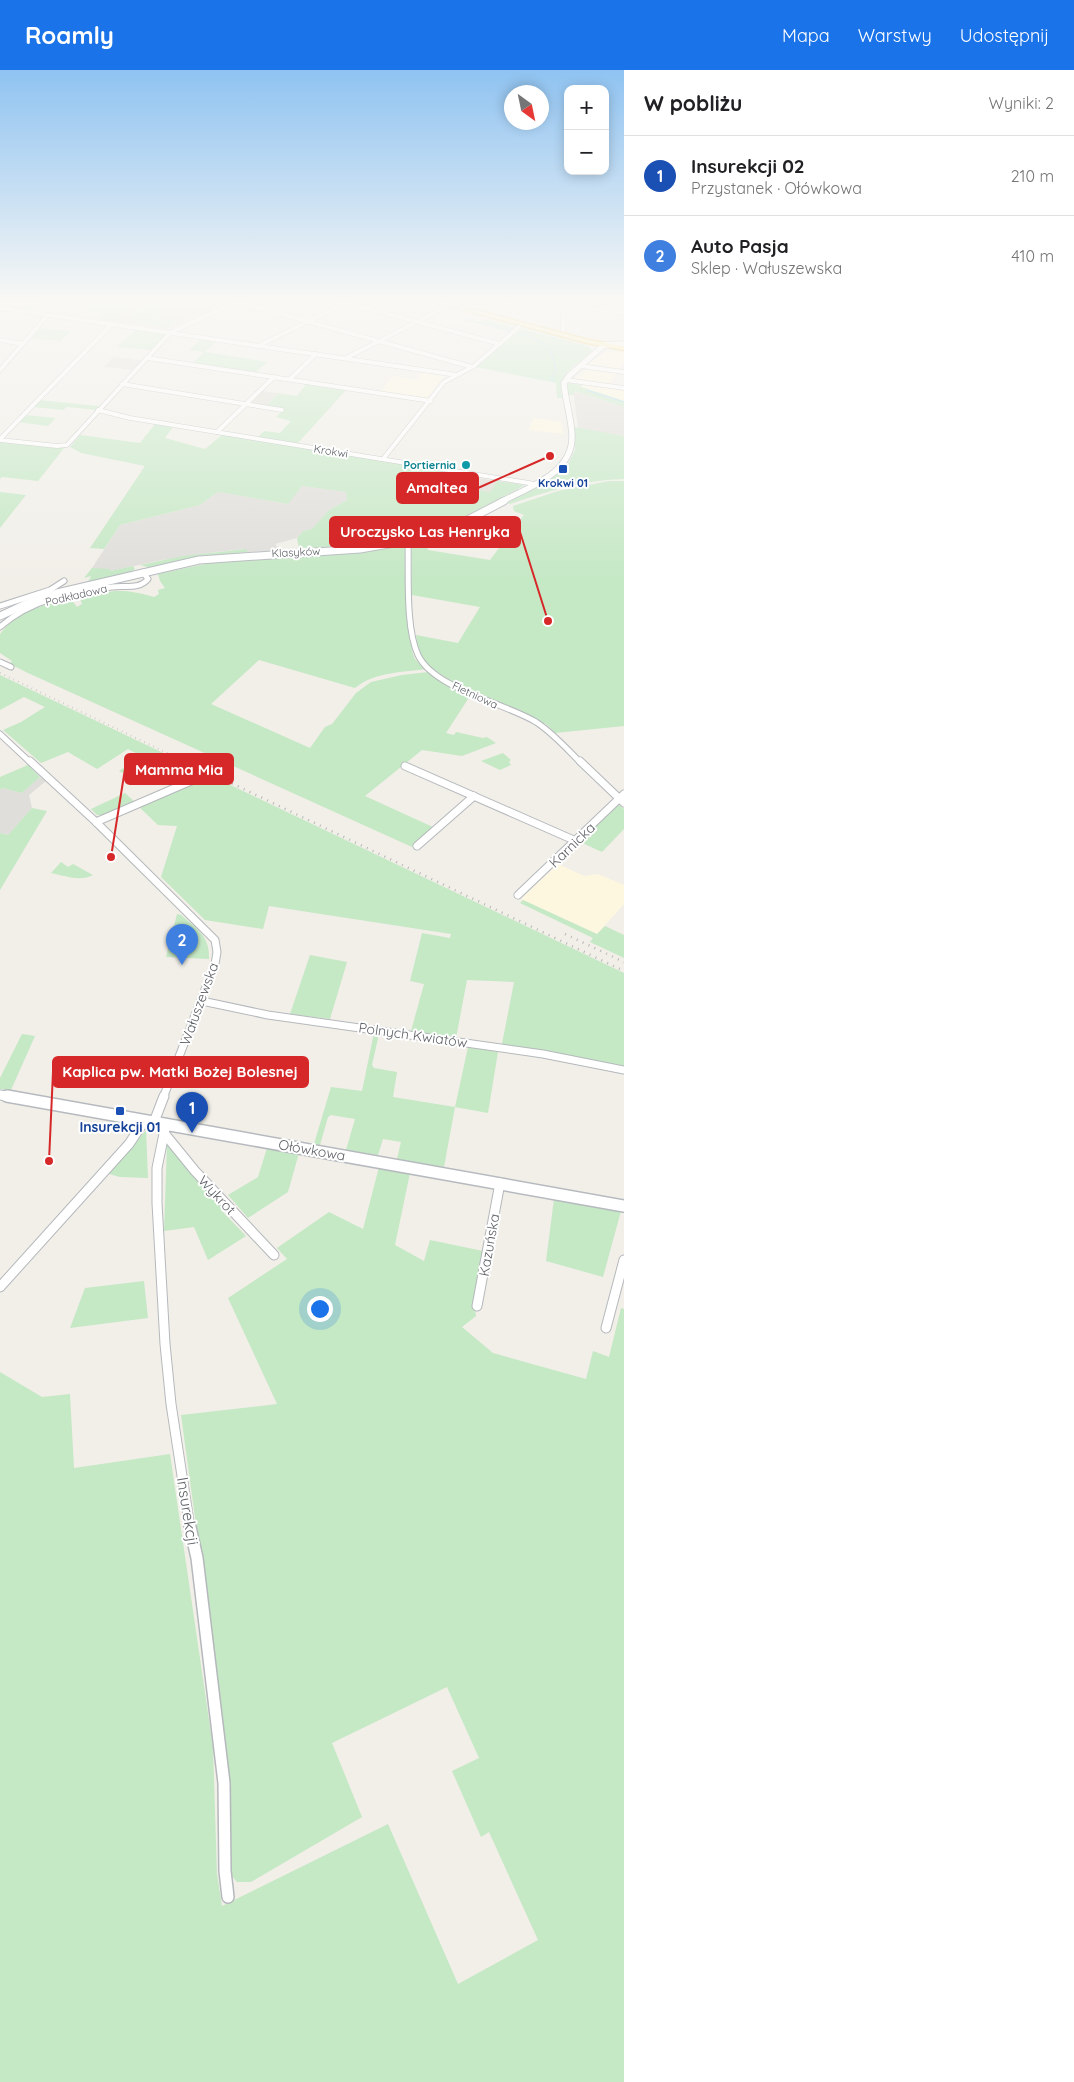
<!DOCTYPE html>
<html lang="pl">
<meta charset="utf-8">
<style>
body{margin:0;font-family:Quicksand,sans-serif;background:#f2f2f2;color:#202124}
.controls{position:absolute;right:15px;top:15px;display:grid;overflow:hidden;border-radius:10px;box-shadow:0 2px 12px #0003}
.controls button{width:45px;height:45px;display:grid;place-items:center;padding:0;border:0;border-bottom:1px solid #e0e0e0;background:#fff;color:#202124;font:25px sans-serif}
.compass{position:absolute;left:504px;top:15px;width:45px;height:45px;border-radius:50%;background:#fff;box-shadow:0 2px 12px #0003;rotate:147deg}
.you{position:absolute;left:319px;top:1238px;width:18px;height:18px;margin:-12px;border:4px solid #fff;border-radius:50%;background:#1a73e8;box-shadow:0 0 0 8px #1a73e833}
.badge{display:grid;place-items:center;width:32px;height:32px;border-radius:50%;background:#1a73e8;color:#fff;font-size:16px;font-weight:700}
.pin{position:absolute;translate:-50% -41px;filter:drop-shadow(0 1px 2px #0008)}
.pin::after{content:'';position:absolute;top:26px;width:18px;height:15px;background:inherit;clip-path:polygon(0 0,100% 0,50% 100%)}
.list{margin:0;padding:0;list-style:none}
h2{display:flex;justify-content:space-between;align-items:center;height:65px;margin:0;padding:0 20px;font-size:21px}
h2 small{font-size:16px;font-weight:400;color:#757577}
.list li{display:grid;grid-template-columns:32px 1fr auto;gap:15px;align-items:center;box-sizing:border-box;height:80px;padding:0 20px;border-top:1px solid #e0e0e0}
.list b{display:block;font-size:19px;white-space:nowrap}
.list p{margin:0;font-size:16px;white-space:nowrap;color:#757577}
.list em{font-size:16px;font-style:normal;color:#757577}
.map{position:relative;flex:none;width:624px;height:2012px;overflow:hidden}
header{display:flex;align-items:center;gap:30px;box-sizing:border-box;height:70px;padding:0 25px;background:#1a73e8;color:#fff}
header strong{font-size:24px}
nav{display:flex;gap:28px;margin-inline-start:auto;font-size:18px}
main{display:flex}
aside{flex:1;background:#fff}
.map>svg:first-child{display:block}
</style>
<header>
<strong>Roamly</strong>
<nav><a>Mapa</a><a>Warstwy</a><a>Udostępnij</a></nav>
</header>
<main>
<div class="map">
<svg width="624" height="2012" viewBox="0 0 624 2012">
<rect width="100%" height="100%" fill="#f1efe8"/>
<g fill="#fef7e0">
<polygon points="4,229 31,229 41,233 14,239 0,236 0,231"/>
<polygon points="443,239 485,250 480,252 466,249 447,259 430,254 440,249 430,246"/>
<polygon points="607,281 624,283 624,291 618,300 585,296"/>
<polygon points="588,298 617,302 609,314 575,309"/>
<polygon points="423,301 446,304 427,328 380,322 393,306 416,310"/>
<polygon points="584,313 624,319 624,331 582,317"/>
<polygon points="534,348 561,352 563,364 528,360"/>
<polygon points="558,794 584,806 598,804 624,815 624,834 597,864 521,829"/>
</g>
<g fill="#e0deda">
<polygon points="113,287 142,290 133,300 104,297"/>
<polygon points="573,321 624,337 624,366 578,358"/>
<polygon points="302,416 346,422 347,430 329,440 312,460 303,461 297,468 275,474 281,480 248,482 245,479 216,482 162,490 111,501 92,498 120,455 200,435 218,422 287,434"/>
<polygon points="40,707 46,711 29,725 32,738 8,765 0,763 0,720 2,718 22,723"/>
</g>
<g fill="#e1ded6">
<polygon points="142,229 197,229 221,236 168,259 113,251"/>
<polygon points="262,321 278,323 266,336 250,332"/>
<polygon points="471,407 497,411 490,423 463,418"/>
</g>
<g fill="#c5e8c5">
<polygon points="60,229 142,229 112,253 98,251 102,248 98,247 103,243 50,235 26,241 14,239"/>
<polygon points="151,229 172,232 153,248 132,245"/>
<polygon points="415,229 420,229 585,273 576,272"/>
<polygon points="136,246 177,251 168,258 130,251"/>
<polygon points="466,249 480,252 486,249 517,258 511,262 464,250"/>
<polygon points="39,258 71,261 61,271 30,268"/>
<polygon points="136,259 167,263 151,280 117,277"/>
<path d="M 521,259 L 588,276 L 592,280 L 589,284 C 571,299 558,303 562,328 L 557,328 L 556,313 L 476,297 Z"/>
<polygon points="202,269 217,271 205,282 268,292 255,303 192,294 204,282 189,280"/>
<polygon points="307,313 347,319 297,374 258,367 264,361 280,363 291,351 276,347 284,339 266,336 278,323 297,326"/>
<polygon points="569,313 582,315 581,317 624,331 624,337 574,321 574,325 568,325 567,314"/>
<polygon points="39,330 99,336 96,340 67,337 63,340 33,337"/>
<polygon points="25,345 56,348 48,356 18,352"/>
<path d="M 155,354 L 173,357 L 165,368 L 205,379 L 223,364 L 472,406 L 464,418 L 490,422 L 497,411 L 525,415 C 499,429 474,445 447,456 C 400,476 349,477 299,479 L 297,468 L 303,461 L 312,459 L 329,440 L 347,430 L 346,422 L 302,416 L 288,434 L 218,422 L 200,435 L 120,455 L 104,479 L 90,478 L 145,396 L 81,383 L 70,377 L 80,365 L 140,373 Z"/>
<path d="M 575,357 L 624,366 L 624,409 C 584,410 548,421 510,434 L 507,433 L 565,400 L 575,380 Z"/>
<polygon points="0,371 65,377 38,411 2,407 0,409"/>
<path d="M 609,411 L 624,411 L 624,656 L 555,663 L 546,654 C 518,642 433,610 420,585 C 417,579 417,571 416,565 L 458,573 L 480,537 L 412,525 L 411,472 L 425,470 L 428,480 L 490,490 L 524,445 L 514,441 L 513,436 L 558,421 Z"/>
<polygon points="0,422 26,425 0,458"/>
<path d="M 406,475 C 407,503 405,565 415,589 C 418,593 423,596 427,599 C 404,602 374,602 355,618 L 259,590 L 211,634 L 310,678 L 325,657 L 332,654 L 356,623 L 371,612 L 402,605 L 429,602 L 470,626 L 446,663 L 454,665 L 456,662 L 483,668 L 487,667 L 496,673 L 462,686 L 422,680 L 365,726 L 435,758 L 412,777 L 28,603 L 10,594 L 12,591 L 0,583 L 0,564 C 17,541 44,535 70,528 L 77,537 L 82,534 L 80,528 C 112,520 122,518 154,527 L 159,524 L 158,520 L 165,518 L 160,511 L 158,504 L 219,491 L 320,485 Z"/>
<polygon points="246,479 248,482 207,486 150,498 140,495 183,486"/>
<polygon points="133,496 135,499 130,503 88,512 91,506 84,508 92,498 109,499 111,501"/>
<polygon points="0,605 624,903 624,996 502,974 514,912 467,910 456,968 411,961 424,914 410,911 422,863 450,868 451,864 269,836 263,859 205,850 161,807 177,756 158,755 138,736 194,712 156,693 133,708 119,701 141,686 128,679 97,699 68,682 41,693 3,660 21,652 45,637 24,627 0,640"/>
<polygon points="503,683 511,690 509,692 511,695 500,700 481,691"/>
<polygon points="28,695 40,707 22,723 2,718 0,720 0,707"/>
<polygon points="125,723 135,732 103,745 97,745 91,739"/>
<polygon points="618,734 624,739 624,759 602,782 580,772"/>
<polygon points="32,738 47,741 0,820 0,763 8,765"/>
<path d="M 61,792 L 68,797 L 73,794 L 93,805 C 79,812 66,806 51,803 Z"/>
<polygon points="523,830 597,864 605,856 624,865 624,888 590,872 593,868 520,833"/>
<path d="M 177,844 L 181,845 C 197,859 210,866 209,889 L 166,887 Z"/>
<polygon points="310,885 347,892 330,949 290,944"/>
<polygon points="374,963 379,964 372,995 374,998 397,1002 393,1027 455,1037 468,977 498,982 488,1043 455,1037 444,1097 397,1089 401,1072 383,1069 378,1085 346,1080 355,1049 331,1045 328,1047 320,1075 314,1074 331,1017 362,1021"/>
<polygon points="22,964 35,966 11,1020 0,1019 0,1008"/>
<polygon points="146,1060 148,1108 120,1107 109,1104"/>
<polygon points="167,1074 227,1137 221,1140 246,1166 208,1190 194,1157 164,1161"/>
<polygon points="267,1078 299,1083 288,1122 248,1148 228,1125 258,1107"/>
<polygon points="379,1097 410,1103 395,1175 424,1191 430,1170 483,1181 474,1233 476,1246 462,1257 493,1283 586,1309 593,1281 609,1287 621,1238 624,1239 624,2012 0,2012 0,1302 42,1327 70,1324 74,1398 170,1384 213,1677 217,1804 222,1836 388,1754 458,1914 538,1870 489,1762 481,1767 452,1701 479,1688 447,1617 332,1673 362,1747 251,1812 237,1812 230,1804 227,1682 181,1345 277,1334 228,1228 287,1189 277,1178 329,1142 363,1159"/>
<polygon points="554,1129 621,1141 603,1207 546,1191"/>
<polygon points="144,1211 148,1248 70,1258 85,1218"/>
</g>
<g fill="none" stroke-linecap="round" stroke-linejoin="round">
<g stroke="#aadaff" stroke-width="1">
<polyline points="389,229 403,233"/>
<polyline points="409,235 417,237"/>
<polyline points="422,238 434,241"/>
<polyline points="16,239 65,229"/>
<polyline points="0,243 9,241"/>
<polyline points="466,249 512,261"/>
<polyline points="518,263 538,270"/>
<polyline points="539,270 551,282 554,292"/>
<polyline points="554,293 556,300 551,309 555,312"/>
<polyline points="586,320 624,332"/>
</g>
<defs>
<g id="street-far4">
<polyline points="227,229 472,297"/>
<polyline points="332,229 500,274"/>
<polyline points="0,238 457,305"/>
<polyline points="595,239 624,243"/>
<polyline points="563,260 564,229"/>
<polyline points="0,270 23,274"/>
<polyline points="258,276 354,229"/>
<polyline points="147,288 431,331"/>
<polyline points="346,288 444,238"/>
<polyline points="581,296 624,302"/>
<polyline points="0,300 48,245"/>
<polyline points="290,309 316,284"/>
<polyline points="566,310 624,318"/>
<polyline points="122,314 282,340"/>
<polyline points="98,340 130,348 535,414"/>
<polyline points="217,362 274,307"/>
<polyline points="0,369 112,254"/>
<polyline points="0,370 57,376 67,375 170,263 235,232"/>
<polyline points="383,389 444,312 474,296 519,257"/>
</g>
<g id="street-far3">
<path d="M 408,471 C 409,502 405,557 418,585 C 434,619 505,633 536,652 C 553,663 567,679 581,693"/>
<polyline points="0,536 50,520 64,511"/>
<path d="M 0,557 C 30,530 72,521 112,517 C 124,515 139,520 148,509 L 143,502"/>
<polyline points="0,592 11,597"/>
<polyline points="0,664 31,693"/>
</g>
<g id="street-far2">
<polyline points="30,691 96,752 215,870 217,882 215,894 163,1028"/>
<polyline points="580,691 624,733"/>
<polyline points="405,696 576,771"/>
<polyline points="96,752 198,708"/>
<polyline points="417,776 474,726"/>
<polyline points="518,825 624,724"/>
<polyline points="202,931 268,945 543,984 624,1000"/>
</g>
<g id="street-far1">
<polyline points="154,1052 164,1026"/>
<polyline points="166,1054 157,1098 157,1133 165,1274 171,1334 190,1458"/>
<polyline points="164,1063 195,1101 274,1185"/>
<polyline points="0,1217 129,1074 145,1050"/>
<polyline points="477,1236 500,1113"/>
<polyline points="606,1258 624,1190"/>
</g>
<polyline id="street" points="190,1457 197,1488 224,1713 225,1801 228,1827"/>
<g id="secondary-far3">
<polyline points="604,275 624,274"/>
<path d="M 501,432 C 528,417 572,404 572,367 C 572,349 565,331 564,313 L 569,306 L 604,275"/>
</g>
<polyline id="secondary-far2" points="0,546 28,533 57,523 199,490 360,479 417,469 454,457 504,431"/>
<polyline id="secondary-far1" points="0,1025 14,1028"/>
<polyline id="secondary" points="7,1026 624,1136"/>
<polygon id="primary" points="423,229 433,229 589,270 624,276 624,280 587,273"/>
</defs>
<use href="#street-far4" stroke="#b5b8bc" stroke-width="5"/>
<use href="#street-far3" stroke="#b5b8bc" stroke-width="7"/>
<use href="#street-far2" stroke="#b5b8bc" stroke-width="9"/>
<use href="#street-far1" stroke="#b5b8bc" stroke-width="11"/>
<use href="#street" stroke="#b5b8bc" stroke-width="14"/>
<use href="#secondary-far3" stroke="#b6babf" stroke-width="7"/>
<use href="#secondary-far2" stroke="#b6babf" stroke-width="9"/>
<use href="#secondary-far1" stroke="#b6babf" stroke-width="11"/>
<use href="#secondary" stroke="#b6babf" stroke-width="14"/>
<use href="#primary" stroke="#f2c960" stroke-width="3"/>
<use href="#street-far4" stroke="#fff" stroke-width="4"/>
<use href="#street-far3" stroke="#fff" stroke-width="5"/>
<use href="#street-far2" stroke="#fff" stroke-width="7"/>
<use href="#street-far1" stroke="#fff" stroke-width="9"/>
<use href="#street" stroke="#fff" stroke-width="11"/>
<use href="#secondary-far3" stroke="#fff" stroke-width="5.5"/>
<use href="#secondary-far2" stroke="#fff" stroke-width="7"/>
<use href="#secondary-far1" stroke="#fff" stroke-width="9"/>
<use href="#secondary" stroke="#fff" stroke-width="11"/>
<use href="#primary" fill="#fff2af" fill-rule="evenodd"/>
<polyline stroke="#b6b7b8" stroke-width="2" stroke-dasharray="0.5 4.5" stroke-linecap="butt" points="0,603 188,693"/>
<g stroke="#b6b7b8" stroke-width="2.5" stroke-dasharray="1 5.5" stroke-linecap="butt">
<polyline points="185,691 624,901"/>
<polyline points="565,864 624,892"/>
</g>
</g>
<linearGradient id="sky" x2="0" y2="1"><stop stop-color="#8fc3f1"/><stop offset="0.45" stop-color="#f9f8f5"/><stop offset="1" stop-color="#f9f8f5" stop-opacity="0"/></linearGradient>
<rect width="624" height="511" fill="url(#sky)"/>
<circle fill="#0f9aa8" stroke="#fff" stroke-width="2" cx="466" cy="395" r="5"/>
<g fill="#1a4fb4" stroke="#fff" stroke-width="2">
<rect x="558" y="394" width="10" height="10" rx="2.5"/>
<rect x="115" y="1036" width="10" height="10" rx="2.5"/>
</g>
<g text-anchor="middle" stroke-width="4" stroke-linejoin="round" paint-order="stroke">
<g font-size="11" fill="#5f6368" stroke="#fff">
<text transform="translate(331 381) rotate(9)" y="4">Krokwi</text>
<text transform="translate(296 482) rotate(-3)" y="4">Klasyków</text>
<text transform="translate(76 525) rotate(-13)" y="4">Podkładowa</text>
<text transform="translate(475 625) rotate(25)" y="4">Fletniowa</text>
</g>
<g font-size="11" font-weight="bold" fill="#0d838f" stroke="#fff" text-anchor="end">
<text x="456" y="399">Portiernia</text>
</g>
<g font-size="11" font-weight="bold" fill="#164399" stroke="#fff">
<text x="563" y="417">Krokwi 01</text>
</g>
<g font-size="14" fill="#5f6368" stroke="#fff">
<text transform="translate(572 775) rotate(-44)" y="5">Karnicka</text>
<text transform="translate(199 934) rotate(-70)" y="5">Wałuszewska</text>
<text transform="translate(413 965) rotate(8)" y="5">Polnych Kwiatów</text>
<text transform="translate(312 1080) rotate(10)" y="5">Ołówkowa</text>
<text transform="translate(217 1125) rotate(47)" y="5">Wykrot</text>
<text transform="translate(489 1175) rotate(-80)" y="5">Kazuńska</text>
</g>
<g font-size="14" font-weight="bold" fill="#164399" stroke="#fff">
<text x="120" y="1062">Insurekcji 01</text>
</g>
<g font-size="16" fill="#5f6368" stroke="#fff">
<text transform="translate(188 1441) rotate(81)" y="6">Insurekcji</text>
</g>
</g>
<path fill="none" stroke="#d62828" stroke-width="2" d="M550 386L478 418M548 551L520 462M111 787L125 699M49 1091L53 1002"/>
<g fill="#d62828" stroke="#fff" stroke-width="2">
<circle cx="550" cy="386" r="5"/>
<circle cx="548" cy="551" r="5"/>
<circle cx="111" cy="787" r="5"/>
<circle cx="49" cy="1091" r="5"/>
</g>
<g fill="#d62828" stroke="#d62828" stroke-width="2">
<rect x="397" y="403" width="81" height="30" rx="5"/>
<rect x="330" y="447" width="190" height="30" rx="5"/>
<rect x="125" y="684" width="108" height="30" rx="5"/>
<rect x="53" y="987" width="255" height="30" rx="5"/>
</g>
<g font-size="15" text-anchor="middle" font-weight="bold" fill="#fff">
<text x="437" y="423">Amaltea</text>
<text x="425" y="467">Uroczysko Las Henryka</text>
<text x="179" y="705">Mamma Mia</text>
<text x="180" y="1007">Kaplica pw. Matki Bożej Bolesnej</text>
</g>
</svg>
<div class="controls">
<button>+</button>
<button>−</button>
</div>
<svg class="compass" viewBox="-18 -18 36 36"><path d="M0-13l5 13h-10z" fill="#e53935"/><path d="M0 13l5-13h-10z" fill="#757577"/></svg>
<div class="you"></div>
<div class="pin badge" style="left:192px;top:1063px;background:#1a4fb4">1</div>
<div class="pin badge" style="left:182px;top:895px;background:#3f7fe0">2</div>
</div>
<aside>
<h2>W pobliżu<small>Wyniki: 2</small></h2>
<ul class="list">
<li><span class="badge" style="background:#1a4fb4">1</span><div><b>Insurekcji 02</b><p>Przystanek · Ołówkowa</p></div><em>210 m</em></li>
<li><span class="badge" style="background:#3f7fe0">2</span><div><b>Auto Pasja</b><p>Sklep · Wałuszewska</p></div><em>410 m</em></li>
</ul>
</aside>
</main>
